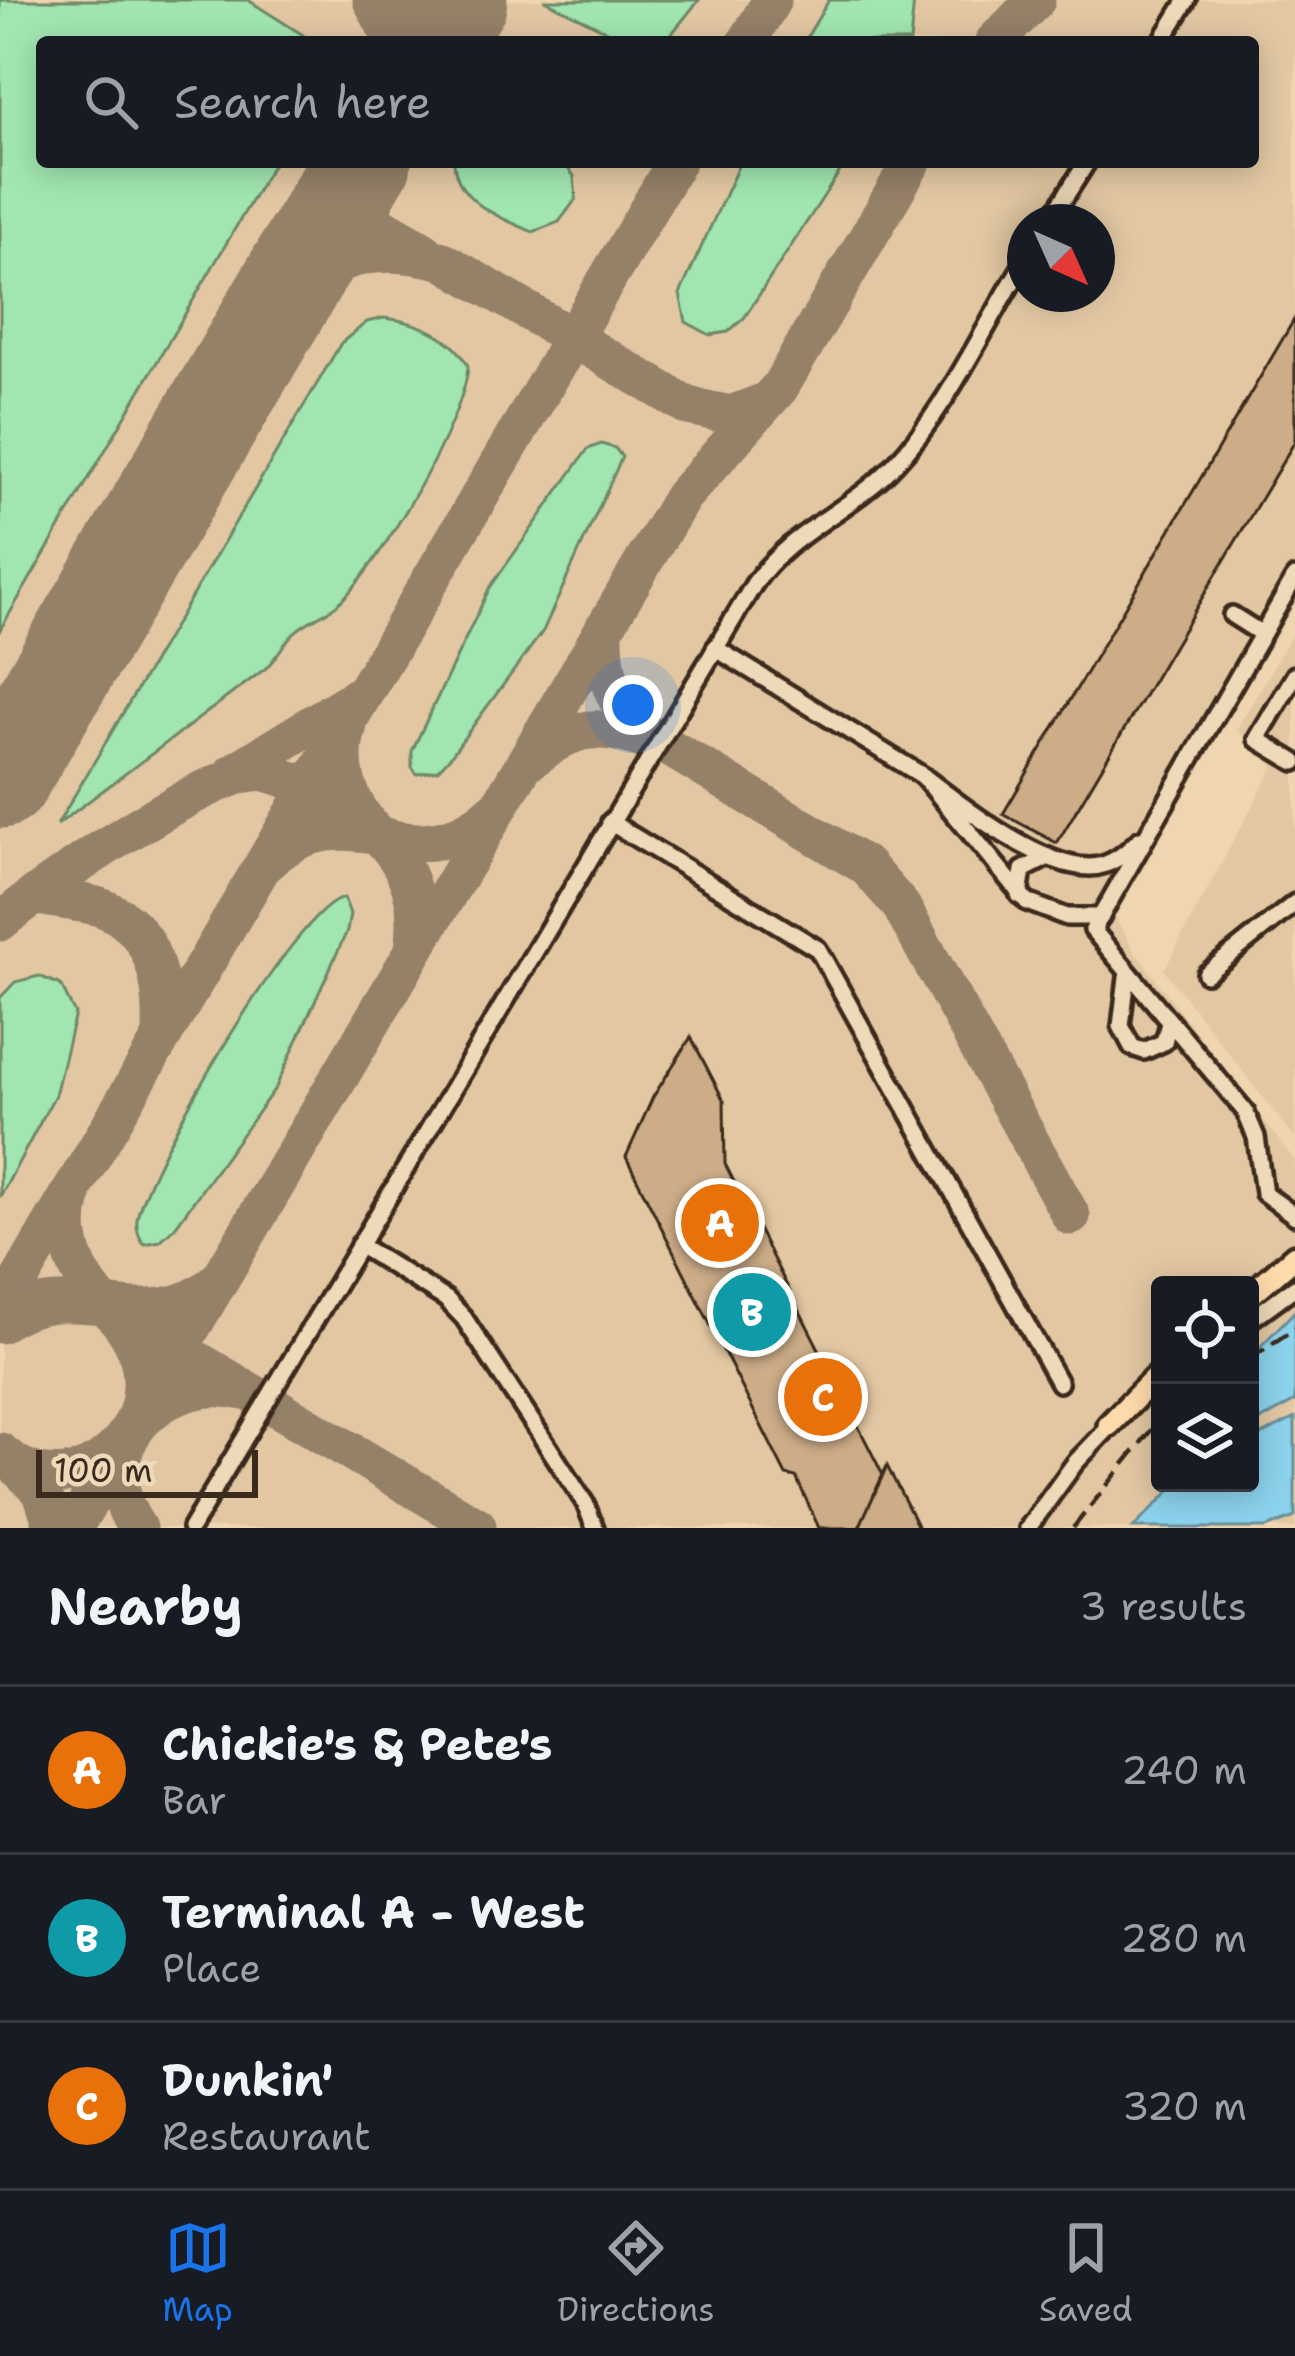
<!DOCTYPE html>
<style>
body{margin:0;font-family:"Shantell Sans",sans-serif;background:#242831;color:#f1f3f6}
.controls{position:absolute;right:36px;bottom:36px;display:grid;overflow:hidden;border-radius:12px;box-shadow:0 6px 30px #0003}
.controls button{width:108px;height:108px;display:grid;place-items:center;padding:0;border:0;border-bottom:3px solid #363941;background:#171b24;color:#f1f3f6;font:60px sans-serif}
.compass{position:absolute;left:1007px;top:204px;width:108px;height:108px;border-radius:50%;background:#171b24;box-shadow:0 6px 30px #0003;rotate:135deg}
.scale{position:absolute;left:36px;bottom:30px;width:222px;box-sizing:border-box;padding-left:12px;border:6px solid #3b2a1e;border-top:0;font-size:33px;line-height:42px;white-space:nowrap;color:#3b2a1e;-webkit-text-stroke:9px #eed9b8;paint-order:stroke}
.you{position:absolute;left:633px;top:705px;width:42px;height:42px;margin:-30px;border:9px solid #fff;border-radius:50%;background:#1a73e8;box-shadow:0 0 0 18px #1a73e833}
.badge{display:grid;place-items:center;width:78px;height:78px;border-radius:50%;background:#1a73e8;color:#fff;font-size:39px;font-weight:700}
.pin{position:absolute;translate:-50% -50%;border:6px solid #fff;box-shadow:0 3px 12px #0006}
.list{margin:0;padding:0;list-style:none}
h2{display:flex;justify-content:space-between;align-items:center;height:156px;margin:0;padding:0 48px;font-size:51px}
h2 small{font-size:39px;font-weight:400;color:#9ea1a6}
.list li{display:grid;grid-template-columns:78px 1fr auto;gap:36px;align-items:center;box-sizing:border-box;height:168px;padding:0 48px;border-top:3px solid #363941}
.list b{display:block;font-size:45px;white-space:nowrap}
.list p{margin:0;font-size:39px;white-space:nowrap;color:#9ea1a6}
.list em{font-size:39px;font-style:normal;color:#9ea1a6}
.icon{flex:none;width:66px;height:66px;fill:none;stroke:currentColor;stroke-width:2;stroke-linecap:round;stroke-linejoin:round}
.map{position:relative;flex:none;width:1295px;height:1528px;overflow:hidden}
.search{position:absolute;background:#171b24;box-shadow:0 6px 30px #0003;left:36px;right:36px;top:36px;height:132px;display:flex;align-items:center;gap:30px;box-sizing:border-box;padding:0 42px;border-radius:12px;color:#9ea1a6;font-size:45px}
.sheet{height:660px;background:#171b24}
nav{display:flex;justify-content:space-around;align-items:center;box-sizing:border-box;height:168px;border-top:3px solid #363941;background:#171b24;font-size:33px;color:#9ea1a6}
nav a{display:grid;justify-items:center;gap:6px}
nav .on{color:#1a73e8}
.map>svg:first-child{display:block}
</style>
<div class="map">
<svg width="1295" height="1528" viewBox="0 0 1295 1528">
<rect width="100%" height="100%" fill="#efd6b1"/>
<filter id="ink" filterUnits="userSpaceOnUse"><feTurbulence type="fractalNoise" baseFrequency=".00833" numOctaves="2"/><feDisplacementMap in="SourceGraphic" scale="24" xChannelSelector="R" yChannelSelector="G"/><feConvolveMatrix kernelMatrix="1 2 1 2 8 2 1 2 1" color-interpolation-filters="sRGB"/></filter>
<g filter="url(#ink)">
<g fill="#e2c7a2" fill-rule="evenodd">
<path d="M 0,0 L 1295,0 L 1295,604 L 1113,913 L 1135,952 L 1295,1161 L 1295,1528 L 0,1528 ZM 42,42 L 1253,42 L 1253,162 L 42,162 ZM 1025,222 L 1097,222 L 1097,294 L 1025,294 ZM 1160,1285 L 1250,1285 L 1250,1483 L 1160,1483 Z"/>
<polygon points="1295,629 1295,1139 1164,970 1274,766 1236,730"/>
</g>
<g fill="#a1e6b1" stroke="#6e8868" stroke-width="3">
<polygon points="0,0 248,0 314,42 42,42 42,162 274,162 0,630"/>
<polygon points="544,0 699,0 665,42 629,42"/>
<polygon points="829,0 914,0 910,42 804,42"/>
<path d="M 454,162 L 563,162 L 574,176 L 576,199 L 559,222 L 533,232 C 501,218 456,202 454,162 Z"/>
<polygon points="740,162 846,162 744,318 728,332 710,335 686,322 680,294"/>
<path d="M 384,318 C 415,321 454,336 468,366 C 465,419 381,563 341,601 C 327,615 309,619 295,632 C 284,642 277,657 266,668 L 57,825 L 341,343 L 367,322 Z"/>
<polygon points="601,444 615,448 622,457 543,631 450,757 438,770 417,774 412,768 412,751 489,589 588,449"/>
<path d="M 344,898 L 350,914 L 347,931 L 276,1087 L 175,1227 L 160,1241 L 144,1244 C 138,1236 136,1229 137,1219 C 146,1167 298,904 344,898 Z"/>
<polygon points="39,976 61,985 75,1014 55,1095 0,1197 0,998 15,982"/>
</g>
<g fill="#8bd2ec" stroke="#6b8f9a" stroke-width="3">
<polygon points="1295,1311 1295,1401 1250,1427 1250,1357"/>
<polygon points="1295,1418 1295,1517 1266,1528 1133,1528 1178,1483 1250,1483 1250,1441"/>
</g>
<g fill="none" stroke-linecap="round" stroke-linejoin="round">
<g stroke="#958068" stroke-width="39">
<polyline points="372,0 394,42"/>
<polyline points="385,0 464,42"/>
<polyline points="747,42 772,0"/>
<polyline points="994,42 1036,0"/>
<polyline points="339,202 423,250"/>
<path d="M 279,307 C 325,256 377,243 443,261 L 688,406 L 731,415 L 765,402"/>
<path d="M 604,628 C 603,671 610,694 637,728 L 866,866 L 901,906 L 1071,1216"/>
<path d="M 348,725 C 335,766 348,805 378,835 C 421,849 461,842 494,811"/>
<path d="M 531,760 C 578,723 597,723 653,743"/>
<polyline points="233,773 356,697"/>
<path d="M 267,863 C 299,830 335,827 378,835 C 411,868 421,903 414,949"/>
<path d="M 34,895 C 55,900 79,901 100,907 C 156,926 164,985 162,1035"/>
<path d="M 0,922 C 40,889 218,763 265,772 C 304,779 345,815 378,835"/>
<path d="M 72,1197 C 60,1239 76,1275 105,1306 L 477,1526"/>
<polyline points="0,1313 676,162"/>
<path d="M 0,1324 C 70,1269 152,1345 218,1280"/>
<path d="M 0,1452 C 84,1526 196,1402 113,1314"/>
<polyline points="10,1460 42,1492 54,1528"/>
<polyline points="73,1528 682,497 780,387 912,162"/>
<path d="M 137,1528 C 84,1451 161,1371 244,1391"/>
</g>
<g stroke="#958068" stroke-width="99">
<polyline points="432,42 458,0"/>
<polyline points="0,779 362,162"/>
</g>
</g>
<g fill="#cdad88" stroke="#3b2a1e" stroke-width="3">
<polygon points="1295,318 1295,441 1057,843 1003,814"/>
<polygon points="691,1037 724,1101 725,1164 883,1475 859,1528 819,1528 796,1477 786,1475 626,1157 653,1097"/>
<polygon points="887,1466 908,1507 918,1528 859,1528"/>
</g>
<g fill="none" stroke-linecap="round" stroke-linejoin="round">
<defs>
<g id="minor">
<polyline points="1161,42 1187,0"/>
<polyline points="1049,222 1087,162"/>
<polyline points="1295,577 1093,930 1245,1111 1256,1137 1264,1193 1295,1216"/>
<polyline points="1232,615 1262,634"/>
<polyline points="715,648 923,776"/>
<polyline points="1295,675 1257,739 1295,762"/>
<polyline points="610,822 818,949 1059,1383"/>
<polyline points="1019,895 1023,870 1048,857"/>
<path d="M 1101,917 L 1067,917 L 1027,902 L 923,776 C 963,807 1039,867 1090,867 C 1110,867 1126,853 1139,840"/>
<polyline points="1206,974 1295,903"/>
<polyline points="1127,977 1121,1026 1132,1047 1144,1051 1164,1042 1169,1023"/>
<polyline points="359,1245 446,1299 464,1318 585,1503 595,1528"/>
<polyline points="1250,1320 1295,1287"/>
<path d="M 191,1528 L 754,584 C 789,532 853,510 895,464 C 949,406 983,328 1025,261"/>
<polyline points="1028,1528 1075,1463 1117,1419"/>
</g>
<g id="highway">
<polyline points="1250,1295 1295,1256"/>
<polyline points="1109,1425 1160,1373"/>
</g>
</defs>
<use href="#minor" stroke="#3b2a1e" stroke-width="24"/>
<use href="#highway" stroke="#3b2a1e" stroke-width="30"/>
<use href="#minor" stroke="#eed9b8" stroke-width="15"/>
<use href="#highway" stroke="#fedbac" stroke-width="21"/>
<g stroke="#3b2a1e" stroke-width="4.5" stroke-dasharray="18 9" stroke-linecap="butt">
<polyline points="1250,1359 1295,1328"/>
<polyline points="1073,1528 1160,1419"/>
</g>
</g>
</g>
</svg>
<div class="controls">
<button><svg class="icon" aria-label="locate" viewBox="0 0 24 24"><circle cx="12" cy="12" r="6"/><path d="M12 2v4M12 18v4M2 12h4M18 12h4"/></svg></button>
<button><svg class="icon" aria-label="layers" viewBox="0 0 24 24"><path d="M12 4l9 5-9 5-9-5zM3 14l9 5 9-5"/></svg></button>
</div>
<svg class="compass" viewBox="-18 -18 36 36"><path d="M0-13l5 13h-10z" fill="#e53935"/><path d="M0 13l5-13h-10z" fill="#9ea1a6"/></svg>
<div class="scale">100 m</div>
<div class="you"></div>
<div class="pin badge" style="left:720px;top:1223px;background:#e8710a">A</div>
<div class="pin badge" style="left:752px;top:1312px;background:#0f9aa8">B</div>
<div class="pin badge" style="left:823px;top:1397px;background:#e8710a">C</div>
<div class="search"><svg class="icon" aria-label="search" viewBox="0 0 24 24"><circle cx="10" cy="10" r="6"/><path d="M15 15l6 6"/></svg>Search here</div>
</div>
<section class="sheet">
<h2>Nearby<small>3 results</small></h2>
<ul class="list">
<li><span class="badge" style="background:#e8710a">A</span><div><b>Chickie's &amp; Pete's</b><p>Bar</p></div><em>240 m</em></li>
<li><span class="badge" style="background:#0f9aa8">B</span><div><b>Terminal A - West</b><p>Place</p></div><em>280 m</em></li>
<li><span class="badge" style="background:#e8710a">C</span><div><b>Dunkin'</b><p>Restaurant</p></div><em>320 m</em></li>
</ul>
</section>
<nav>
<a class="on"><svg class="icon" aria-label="map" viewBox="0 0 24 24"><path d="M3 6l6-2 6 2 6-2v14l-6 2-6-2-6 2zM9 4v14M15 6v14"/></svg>Map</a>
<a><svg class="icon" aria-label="directions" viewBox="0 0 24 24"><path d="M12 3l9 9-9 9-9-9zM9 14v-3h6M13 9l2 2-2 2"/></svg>Directions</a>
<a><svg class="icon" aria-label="saved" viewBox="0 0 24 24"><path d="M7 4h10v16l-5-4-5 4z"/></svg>Saved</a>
</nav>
